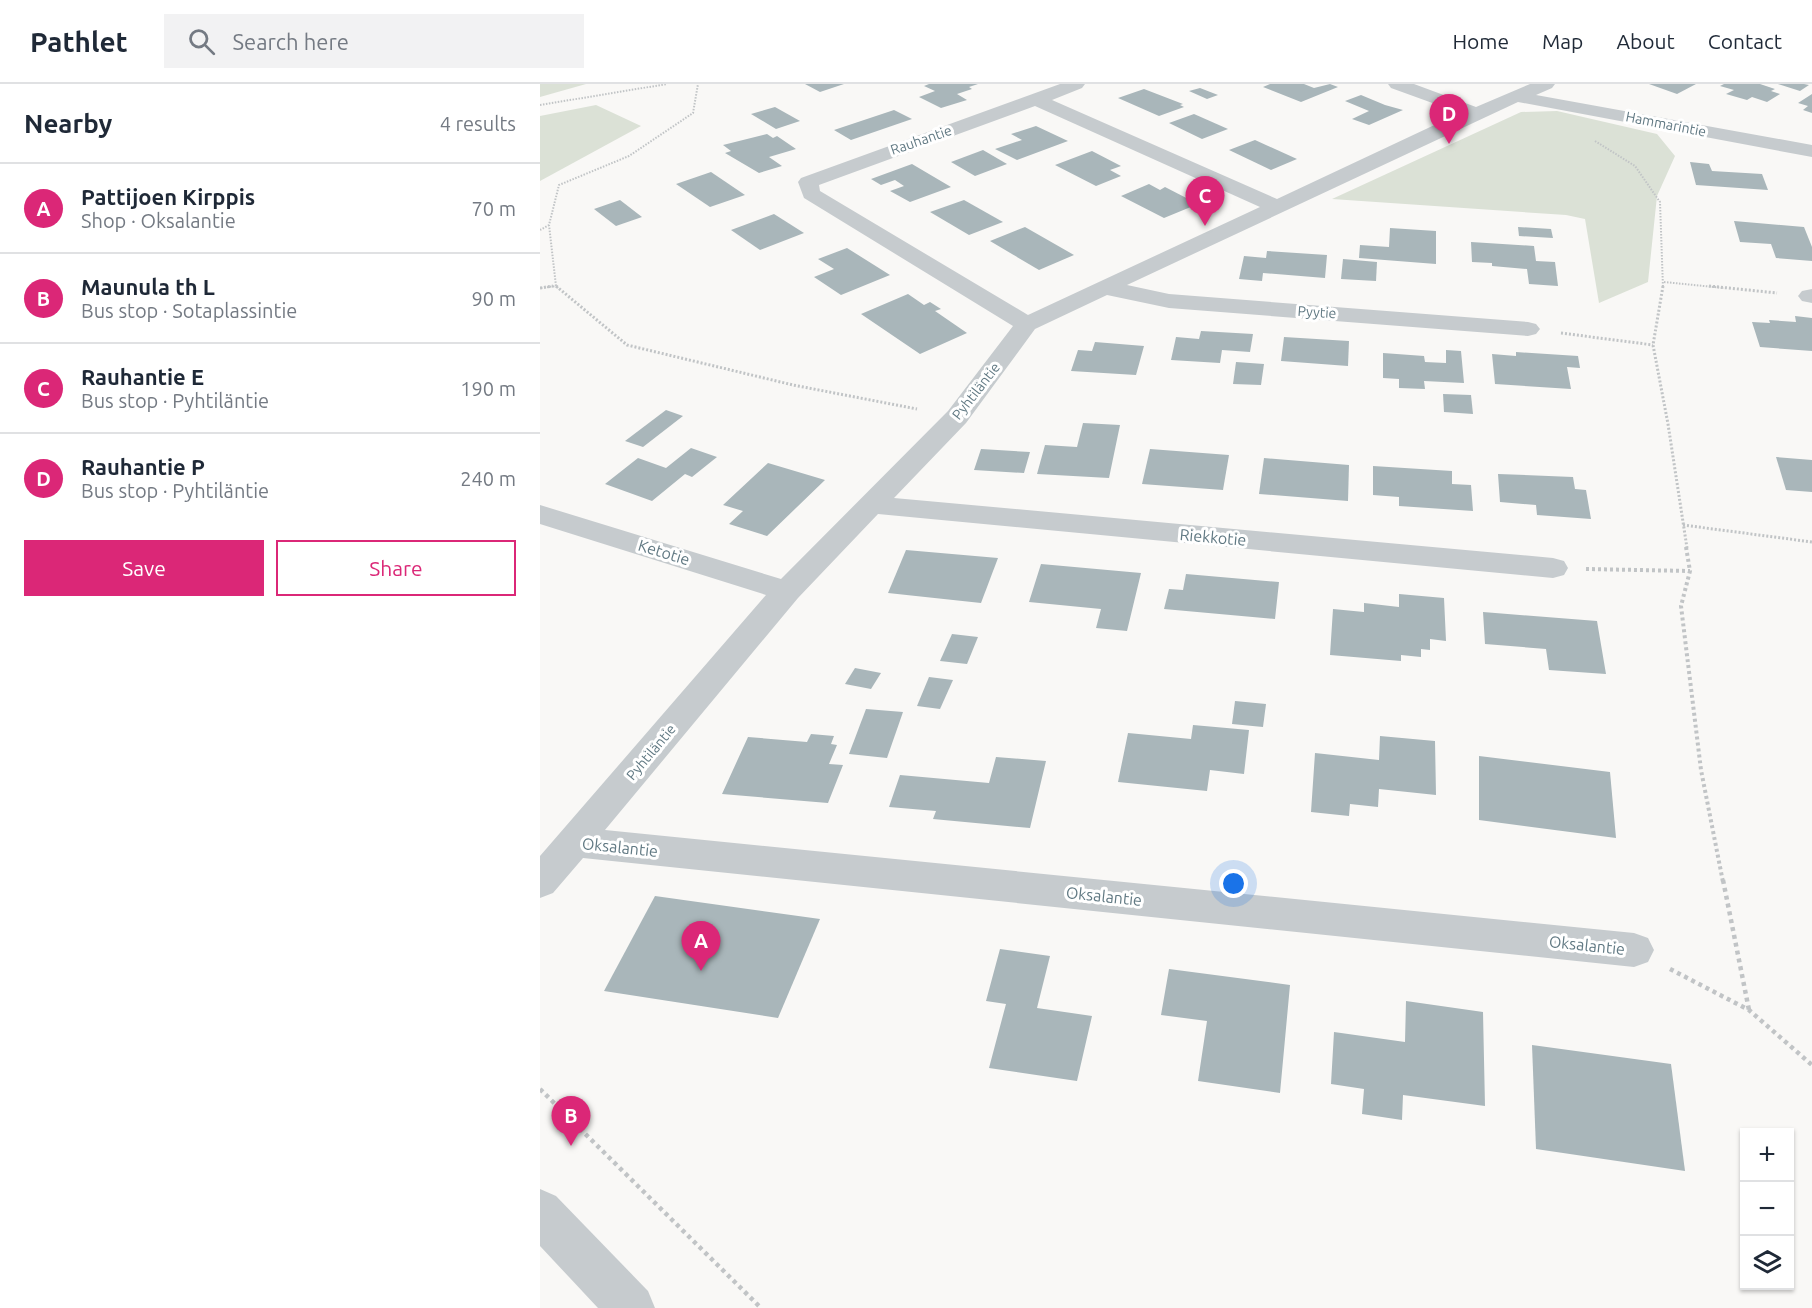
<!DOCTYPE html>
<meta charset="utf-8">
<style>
body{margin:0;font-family:Ubuntu,sans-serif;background:#f2f2f3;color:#1f2937}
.controls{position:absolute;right:18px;bottom:18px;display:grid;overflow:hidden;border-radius:0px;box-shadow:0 2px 4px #0004}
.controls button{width:54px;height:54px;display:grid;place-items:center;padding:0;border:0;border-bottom:2px solid #e0e1e3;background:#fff;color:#1f2937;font:30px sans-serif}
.you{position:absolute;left:694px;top:800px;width:21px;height:21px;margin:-15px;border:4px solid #fff;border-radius:50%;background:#1a73e8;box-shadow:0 0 0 9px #1a73e833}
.badge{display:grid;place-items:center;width:39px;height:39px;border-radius:50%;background:#db2777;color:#fff;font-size:20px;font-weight:700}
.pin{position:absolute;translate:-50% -50px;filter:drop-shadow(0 2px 3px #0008)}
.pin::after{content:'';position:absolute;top:32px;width:21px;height:18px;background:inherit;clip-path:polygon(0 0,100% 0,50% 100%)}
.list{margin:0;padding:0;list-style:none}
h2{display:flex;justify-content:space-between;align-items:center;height:78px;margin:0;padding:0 24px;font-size:26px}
h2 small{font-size:20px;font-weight:400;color:#747a83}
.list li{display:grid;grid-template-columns:39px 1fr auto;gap:18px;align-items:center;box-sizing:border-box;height:90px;padding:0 24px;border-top:2px solid #e0e1e3}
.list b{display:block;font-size:22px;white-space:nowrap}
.list p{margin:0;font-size:20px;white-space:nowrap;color:#747a83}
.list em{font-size:20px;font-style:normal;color:#747a83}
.actions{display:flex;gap:12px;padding:18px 24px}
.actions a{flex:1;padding:14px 0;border:2px solid #db2777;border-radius:0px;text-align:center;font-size:21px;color:#db2777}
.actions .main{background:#db2777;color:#fff}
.icon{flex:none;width:33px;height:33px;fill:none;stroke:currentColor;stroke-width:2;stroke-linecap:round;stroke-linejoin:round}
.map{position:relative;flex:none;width:1272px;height:1224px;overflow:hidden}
header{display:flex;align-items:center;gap:36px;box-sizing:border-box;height:84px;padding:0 30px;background:#fff;border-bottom:2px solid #e0e1e3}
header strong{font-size:28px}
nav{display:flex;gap:33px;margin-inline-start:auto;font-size:21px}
.search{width:420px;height:54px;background:#f2f2f3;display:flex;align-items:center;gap:15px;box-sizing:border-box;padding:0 21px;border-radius:0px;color:#747a83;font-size:22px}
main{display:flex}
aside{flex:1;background:#fff}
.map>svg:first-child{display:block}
</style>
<header>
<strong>Pathlet</strong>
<div class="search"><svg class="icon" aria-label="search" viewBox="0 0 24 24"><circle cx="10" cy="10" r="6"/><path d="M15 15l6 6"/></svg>Search here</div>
<nav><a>Home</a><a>Map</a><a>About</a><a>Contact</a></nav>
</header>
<main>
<aside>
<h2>Nearby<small>4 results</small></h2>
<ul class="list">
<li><span class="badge">A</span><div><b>Pattijoen Kirppis</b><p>Shop · Oksalantie</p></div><em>70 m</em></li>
<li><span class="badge">B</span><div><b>Maunula th L</b><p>Bus stop · Sotaplassintie</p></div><em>90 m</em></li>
<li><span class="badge">C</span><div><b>Rauhantie E</b><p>Bus stop · Pyhtiläntie</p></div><em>190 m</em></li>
<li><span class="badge">D</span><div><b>Rauhantie P</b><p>Bus stop · Pyhtiläntie</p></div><em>240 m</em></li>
</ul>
<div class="actions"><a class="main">Save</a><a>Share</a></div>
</aside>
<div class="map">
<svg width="1272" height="1224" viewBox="0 0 1272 1224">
<rect width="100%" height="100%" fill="#f9f8f6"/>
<g fill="#dbe1d6">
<polygon points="0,0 46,0 0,13"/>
<polygon points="56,21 101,42 0,97 0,32"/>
<polygon points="1017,27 1117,50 1135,72 1117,112 1108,198 1059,219 1045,135 1026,131 792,115 981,28"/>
</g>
<g fill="#a9b6ba">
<polygon points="265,0 304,0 280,8"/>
<polygon points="389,0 438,0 429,3 432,5 417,10 427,16 401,24 379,13 395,7 384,2"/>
<polygon points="730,0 764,0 774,4 790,0 798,3 761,18 723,3"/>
<polygon points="1109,0 1156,0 1137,10"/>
<polygon points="1184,0 1220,0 1235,5 1231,7 1240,10 1227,18 1212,13 1207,16 1186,10 1194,6 1180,2"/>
<polygon points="1238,0 1264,0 1269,1 1260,7"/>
<polygon points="660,4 678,11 667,15 649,7"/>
<polygon points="604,5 643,20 640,21 644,23 619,32 578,14"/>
<polygon points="1272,10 1272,29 1263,26 1268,22 1258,19"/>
<polygon points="821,11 845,21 863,26 829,41 812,35 829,27 805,17"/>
<polygon points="235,23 260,37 236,45 211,30"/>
<polygon points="354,26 372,35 311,56 294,46"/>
<polygon points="654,30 688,45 662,55 629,39"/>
<polygon points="496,42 528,57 477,76 455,65 482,56 471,50"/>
<polygon points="227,50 233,54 237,52 256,65 229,73 242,82 219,89 185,69 191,67 183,61"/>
<polygon points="715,56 757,75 731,86 689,66"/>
<polygon points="443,66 467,80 435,92 411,78"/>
<polygon points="552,67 581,82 570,86 581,92 556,102 515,81"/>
<polygon points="1150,78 1169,80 1172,87 1222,90 1228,106 1156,101"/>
<polygon points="372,80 411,103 370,118 350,107 364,102 355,96 341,101 331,95"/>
<polygon points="171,88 205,111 170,123 136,100"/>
<polygon points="609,100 620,106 625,103 658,120 624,134 581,112"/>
<polygon points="80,116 102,133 76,142 54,125"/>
<polygon points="424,116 463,138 429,151 390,128"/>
<polygon points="234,130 264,149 220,166 191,146"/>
<polygon points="1194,137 1264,143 1272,163 1272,177 1236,174 1231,160 1200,158"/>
<polygon points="485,143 534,171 499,186 450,157"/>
<polygon points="978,143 1011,145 1013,154 979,152"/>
<polygon points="850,144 896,147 896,180 819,174 820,161 849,163"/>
<polygon points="931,158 994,162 996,177 1015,178 1018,202 989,200 987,185 952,182 952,179 932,178"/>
<polygon points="307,164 350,191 301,211 274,193 294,185 278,175"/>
<polygon points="727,167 787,171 785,194 723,189 722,197 699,195 704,172 726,174"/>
<polygon points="803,175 837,178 836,197 801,195"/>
<polygon points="368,210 384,221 390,218 401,225 395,227 427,249 380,270 321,230"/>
<polygon points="1255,232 1272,234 1272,267 1220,263 1212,238 1230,239 1229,236 1256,238"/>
<polygon points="661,247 713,250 710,268 682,266 680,279 631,276 636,253 659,255"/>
<polygon points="744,253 809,257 808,282 741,277"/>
<polygon points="555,258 604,262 596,291 531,287 538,266 552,267"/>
<polygon points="906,266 921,267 924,299 884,297 885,305 859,304 859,295 843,294 843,269 884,272 885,278 906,279"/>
<polygon points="976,268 1038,272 1040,284 1027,283 1031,305 955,300 952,270 976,272"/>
<polygon points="696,278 724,280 721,301 693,300"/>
<polygon points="903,310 931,311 933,330 904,328"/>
<polygon points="126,326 143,332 103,363 85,357"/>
<polygon points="543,339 580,341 569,394 497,390 505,361 537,363"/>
<polygon points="151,364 177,373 152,393 145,390 112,417 65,400 98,374 126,384"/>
<polygon points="441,365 490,368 484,389 434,386"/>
<polygon points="610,365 689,371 683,406 602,400"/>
<polygon points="1236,373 1272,376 1272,408 1246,406"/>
<polygon points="724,374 809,381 808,417 719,410"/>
<polygon points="228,379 285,396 227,452 189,440 203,427 183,421"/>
<polygon points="833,382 912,387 912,400 931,401 933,427 859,422 859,413 833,411"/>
<polygon points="958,390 1033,393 1035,405 1046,406 1051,435 997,431 996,421 960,418"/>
<polygon points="366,466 458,474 441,519 348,509"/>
<polygon points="501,480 601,489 587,547 556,544 561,525 489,518"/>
<polygon points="646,490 739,498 735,535 624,525 629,505 643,506"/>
<polygon points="859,510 904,514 906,557 890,555 890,566 881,565 881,573 861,571 861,577 790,571 793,525 824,528 824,519 859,523"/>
<polygon points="943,528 1057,537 1066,590 1009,586 1006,565 945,560"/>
<polygon points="412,550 438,553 427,580 400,577"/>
<polygon points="315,584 341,589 331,605 305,600"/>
<polygon points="389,593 413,596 400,625 377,622"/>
<polygon points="695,617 726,620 723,643 692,640"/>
<polygon points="326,625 363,628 347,674 309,670"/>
<polygon points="653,641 709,646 704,690 670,686 667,707 578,698 588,649 651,655"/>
<polygon points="271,650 294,652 291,660 297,661 289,680 303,681 288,719 182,710 208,653 267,658"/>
<polygon points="840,652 895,657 896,711 839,705 838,723 810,720 809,732 771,728 775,669 839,676"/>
<polygon points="939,672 1070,688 1076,754 939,736"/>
<polygon points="456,673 506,677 490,744 393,735 396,727 349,723 360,691 449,699"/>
<polygon points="115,812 280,835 238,934 64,907"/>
<polygon points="460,865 510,872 497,924 552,932 537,997 449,984 466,920 446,917"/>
<polygon points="629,885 750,901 740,1009 658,997 667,937 621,931"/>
<polygon points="866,917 943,928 945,1022 863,1011 862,1036 822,1030 824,1005 791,1000 794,948 865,958"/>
<polygon points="992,961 1131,980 1145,1087 996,1065"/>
</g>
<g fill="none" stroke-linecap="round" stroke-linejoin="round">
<g stroke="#c1c4c6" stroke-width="2" stroke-dasharray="1.5 1.5" stroke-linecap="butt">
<polyline points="0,21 127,0"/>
<polyline points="1055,57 1095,82 1120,118 1123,204"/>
<polyline points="0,146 9,141"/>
<polyline points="1124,198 1184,204"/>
<polyline points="1,204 16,202"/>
<polyline points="18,204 16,202 9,141 19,101 89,72 153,29 158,0"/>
</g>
<g stroke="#c1c4c6" stroke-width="3" stroke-dasharray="2 2" stroke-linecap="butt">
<polyline points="16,202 87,261 253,301 377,325"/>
<polyline points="1123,202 1113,261 1128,340 1147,464"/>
<polyline points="1169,202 1237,209"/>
<polyline points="0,204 13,202"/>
<polyline points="1021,249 1113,261"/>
<polyline points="1143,441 1272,458"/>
</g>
<g stroke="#c1c4c6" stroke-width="4" stroke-dasharray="3 3" stroke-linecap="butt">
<polyline points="1146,463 1150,487 1141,522 1161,686 1183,798"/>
<polyline points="1046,485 1150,487"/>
</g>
<g stroke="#c1c4c6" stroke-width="4.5" stroke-dasharray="4 4" stroke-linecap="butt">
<polyline points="1183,796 1209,926"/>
<polyline points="1130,885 1209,926 1272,981"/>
<polyline points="0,1005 221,1224"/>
</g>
<g fill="#c6cbce" fill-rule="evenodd">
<path d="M 520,0 L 545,0 L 542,4 L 512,16 L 737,115 L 920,29 L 851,4 L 848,0 L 874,0 L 936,23 L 990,0 L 1015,0 L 1012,4 L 996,11 L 1272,61 L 1272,73 L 978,18 L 587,201 L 629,210 L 988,238 L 996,240 L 1000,245 L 996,250 L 988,252 L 629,224 L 567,211 L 495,245 L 426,339 L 354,414 L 1013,474 L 1024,477 L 1028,484 L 1024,491 L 1013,494 L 338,430 L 258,514 L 65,746 L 1094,849 L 1108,854 L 1114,866 L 1108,878 L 1094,883 L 43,774 L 13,809 L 0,814 L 0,772 L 226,511 L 0,440 L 0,421 L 241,495 L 408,327 L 473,242 L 264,114 L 258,98 L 261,94 ZM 495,22 L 720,123 L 488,231 L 280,107 L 279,101 Z"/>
<polygon points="1272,205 1272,219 1262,217 1258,212 1262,207"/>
<polygon points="0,1105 16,1112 108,1207 115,1224 58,1224 0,1162"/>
</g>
</g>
<g text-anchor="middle" stroke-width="6" stroke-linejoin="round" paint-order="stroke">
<g font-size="14" fill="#617983" stroke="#fff">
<text transform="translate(1126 40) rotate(11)" y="5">Hammarintie</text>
<text transform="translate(381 56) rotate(-19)" y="5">Rauhantie</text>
<text transform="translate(777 228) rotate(4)" y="5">Pyytie</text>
<text transform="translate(436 307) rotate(-52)" y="5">Pyhtiläntie</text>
<text transform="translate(111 668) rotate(-50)" y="5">Pyhtiläntie</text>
</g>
<g font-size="16" fill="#617983" stroke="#fff">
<text transform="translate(673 453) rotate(5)" y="6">Riekkotie</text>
<text transform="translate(124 468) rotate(17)" y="6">Ketotie</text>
<text transform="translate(80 763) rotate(6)" y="6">Oksalantie</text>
<text transform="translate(564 812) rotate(6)" y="6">Oksalantie</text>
<text transform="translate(1047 861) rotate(6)" y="6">Oksalantie</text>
</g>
</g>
</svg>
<div class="controls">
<button>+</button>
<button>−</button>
<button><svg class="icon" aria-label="layers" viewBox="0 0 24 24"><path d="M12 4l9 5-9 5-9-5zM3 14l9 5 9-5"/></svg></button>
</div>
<div class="you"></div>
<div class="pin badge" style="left:161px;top:887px">A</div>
<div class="pin badge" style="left:31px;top:1062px">B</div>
<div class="pin badge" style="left:665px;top:142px">C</div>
<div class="pin badge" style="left:909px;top:60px">D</div>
</div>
</main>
